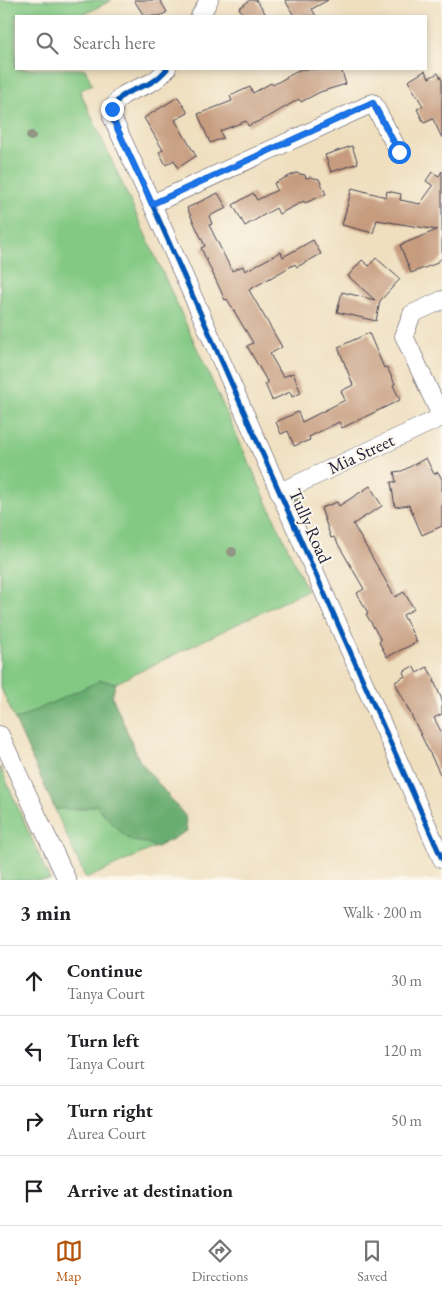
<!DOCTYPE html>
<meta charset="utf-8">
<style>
body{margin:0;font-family:"EB Garamond",serif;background:#f2f2f2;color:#202124}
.stop{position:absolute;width:15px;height:15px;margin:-11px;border:4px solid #1a73e8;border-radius:50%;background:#fff}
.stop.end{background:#1a73e8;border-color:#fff;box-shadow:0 1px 5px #0008}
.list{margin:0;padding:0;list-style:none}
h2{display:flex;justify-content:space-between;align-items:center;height:65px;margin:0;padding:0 20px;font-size:21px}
h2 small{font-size:16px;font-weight:400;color:#757577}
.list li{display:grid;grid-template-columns:32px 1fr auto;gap:15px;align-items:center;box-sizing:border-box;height:70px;padding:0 20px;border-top:1px solid #e0e0e0}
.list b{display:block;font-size:19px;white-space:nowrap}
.list p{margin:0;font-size:16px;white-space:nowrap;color:#757577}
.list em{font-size:16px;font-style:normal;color:#757577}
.icon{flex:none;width:28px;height:28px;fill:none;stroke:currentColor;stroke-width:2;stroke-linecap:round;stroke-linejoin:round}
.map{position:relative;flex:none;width:442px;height:880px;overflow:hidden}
.search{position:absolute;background:#fff;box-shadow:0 2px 8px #0003;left:15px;right:15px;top:15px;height:55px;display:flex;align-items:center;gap:12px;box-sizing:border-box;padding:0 18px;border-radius:0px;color:#757577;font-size:19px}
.sheet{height:345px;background:#fff}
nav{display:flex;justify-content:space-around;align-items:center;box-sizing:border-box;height:70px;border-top:1px solid #e0e0e0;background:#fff;font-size:14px;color:#757577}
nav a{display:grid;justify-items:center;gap:2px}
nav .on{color:#b45309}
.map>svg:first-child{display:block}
</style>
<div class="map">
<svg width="442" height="880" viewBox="0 0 442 880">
<rect width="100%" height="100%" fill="#fbf7ec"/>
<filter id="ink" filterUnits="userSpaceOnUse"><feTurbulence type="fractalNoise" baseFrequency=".02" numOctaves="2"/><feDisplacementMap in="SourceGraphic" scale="10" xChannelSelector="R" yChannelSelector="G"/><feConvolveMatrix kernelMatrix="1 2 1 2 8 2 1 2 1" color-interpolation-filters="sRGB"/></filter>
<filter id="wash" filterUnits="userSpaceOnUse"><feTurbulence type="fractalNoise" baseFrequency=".0096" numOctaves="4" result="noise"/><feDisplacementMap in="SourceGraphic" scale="20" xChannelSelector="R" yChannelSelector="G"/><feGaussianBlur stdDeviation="1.12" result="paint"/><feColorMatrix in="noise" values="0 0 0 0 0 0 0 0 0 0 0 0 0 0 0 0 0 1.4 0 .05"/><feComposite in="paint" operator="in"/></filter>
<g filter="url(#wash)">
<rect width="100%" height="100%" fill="#efdfbf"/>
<g fill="#83c983" stroke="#52765f">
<polygon points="0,0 112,0 81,16 16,16 16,69 85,69 92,84 80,91 307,590 108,687 173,839 86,879 0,686"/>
<polygon points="0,767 50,880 0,880"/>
</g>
<path fill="#6aad71" stroke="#466856" d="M 101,680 L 116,683 L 112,696 L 139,760 L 185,816 L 187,831 L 155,848 C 145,840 143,844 133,841 C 124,838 103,813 96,805 L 82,809 L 55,809 L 15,720 Z"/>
<g id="blocks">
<g fill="#c69b7e">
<polygon points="134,0 160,0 167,12 160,16 144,16"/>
<polygon points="250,0 256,0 267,16 244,16 239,8"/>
<polygon points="285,0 328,0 312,9 316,16 294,16"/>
<polygon points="301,69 341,69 346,84 320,92 301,102 299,99 270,116 248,126 246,121 220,131 223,138 210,143 198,114 232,101 230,96 250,87 253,93 271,83 273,85"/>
<polygon points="425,71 429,78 438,73 442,80 442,138 433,119 424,123 417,109 423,106 408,81"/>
<polygon points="178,97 188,113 175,120 196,156 178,168 174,160 166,165 159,152 163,150 144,118"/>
<polygon points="352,146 358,163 331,172 325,155"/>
<polygon points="442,171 442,258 435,264 411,273 400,245 437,230 377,220 373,233 342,225 352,188 386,197 387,191 401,194 400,200 420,204 433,186 426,181 432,172 439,176"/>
<polygon points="296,173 305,175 306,178 310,177 319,179 326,194 305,203 304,201 279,214 276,208 245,226 233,205 253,193 257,200 277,190 274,183"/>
<polygon points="218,193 227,208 209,216 212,224 209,225 232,271 243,266 245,271 281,252 283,257 313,240 321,254 297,267 295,264 249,290 282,347 270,354 283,377 293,373 301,393 292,397 290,392 272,400 265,384 268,383 247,346 253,343 227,299 225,300 201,248 205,246 187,208"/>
<polygon points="376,258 400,279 380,301 376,321 337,312 342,292 375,300 348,276 362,260 369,266"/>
<polygon points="369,333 384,368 387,367 395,384 393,385 400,400 342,428 339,422 309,437 310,440 294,446 288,431 281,434 276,422 298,412 302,422 345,400 341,391 353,385 338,347"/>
<polygon points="426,458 434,474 438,472 442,479 442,526 422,535 409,505 395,507 391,482 396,482 394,472 402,471"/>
<polygon points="370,486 382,506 353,524 395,597 404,592 414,609 403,615 417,642 387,657 379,642 381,640 366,614 368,613 357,593 364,589 334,537 331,538 321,508 337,502 339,506"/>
<polygon points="413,666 417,673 427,667 435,680 434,681 442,700 442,714 434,718 442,733 442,778 395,682 405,676 403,672"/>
</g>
</g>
</g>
<g filter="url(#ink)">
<use href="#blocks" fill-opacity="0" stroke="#413e4f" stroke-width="1"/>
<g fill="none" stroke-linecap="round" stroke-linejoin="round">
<defs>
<g id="minor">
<polyline points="200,16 209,0"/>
<path d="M 167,69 C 163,73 158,79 152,82 C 134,92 114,91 112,117 L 152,204 L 442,859"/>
<polyline points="152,204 373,103 399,152"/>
<polyline points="442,300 412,314 404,336 442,418"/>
<polyline points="280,492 442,417"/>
<polyline points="0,735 67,880"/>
</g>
</defs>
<use href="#minor" stroke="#413e4f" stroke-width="19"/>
<use href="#minor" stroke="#fff" stroke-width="18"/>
<defs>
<g id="cycleway">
<path d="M 167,69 C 163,73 158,79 152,82 C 134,92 114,91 112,117 L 152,204 L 442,859"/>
<polyline points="152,204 373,103 399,152"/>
</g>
</defs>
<use href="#cycleway" stroke="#fbf7ec" stroke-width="8"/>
<use href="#cycleway" stroke="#0057b8" stroke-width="5"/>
</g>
<g fill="#919784">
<circle cx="31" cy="136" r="5"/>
<circle cx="297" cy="503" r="5"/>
<circle cx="232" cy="552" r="5"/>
</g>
</g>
<g fill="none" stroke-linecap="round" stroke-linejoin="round" filter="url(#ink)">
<polyline stroke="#1a73e8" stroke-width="6" points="112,109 112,117 152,204 373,103 399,152"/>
</g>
<g text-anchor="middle" stroke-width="4" stroke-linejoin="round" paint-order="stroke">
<g font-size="18" fill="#22223b" stroke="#fbf7ec">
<text transform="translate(361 454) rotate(-25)" y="6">Mia Street</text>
<text transform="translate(310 526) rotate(66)" y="6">Tully Road</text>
</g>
</g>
</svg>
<div class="stop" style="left:399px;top:152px"></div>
<div class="stop end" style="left:112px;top:109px"></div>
<div class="search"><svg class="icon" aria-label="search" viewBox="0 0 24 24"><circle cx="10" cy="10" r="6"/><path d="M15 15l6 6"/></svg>Search here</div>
</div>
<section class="sheet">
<h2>3 min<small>Walk · 200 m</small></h2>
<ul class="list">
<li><svg class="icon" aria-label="ahead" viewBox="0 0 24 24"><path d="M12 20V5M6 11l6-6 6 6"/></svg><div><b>Continue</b><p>Tanya Court</p></div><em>30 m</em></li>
<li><svg class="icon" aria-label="left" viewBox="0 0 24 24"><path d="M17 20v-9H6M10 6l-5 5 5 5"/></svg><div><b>Turn left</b><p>Tanya Court</p></div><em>120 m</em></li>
<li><svg class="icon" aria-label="right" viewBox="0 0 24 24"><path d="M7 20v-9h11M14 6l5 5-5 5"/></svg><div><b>Turn right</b><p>Aurea Court</p></div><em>50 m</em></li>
<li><svg class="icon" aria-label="arrive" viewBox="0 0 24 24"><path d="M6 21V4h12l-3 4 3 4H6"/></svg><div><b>Arrive at destination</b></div></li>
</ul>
</section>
<nav>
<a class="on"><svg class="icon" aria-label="map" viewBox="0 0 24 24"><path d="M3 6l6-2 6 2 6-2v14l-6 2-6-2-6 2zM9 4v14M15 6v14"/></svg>Map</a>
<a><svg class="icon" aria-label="directions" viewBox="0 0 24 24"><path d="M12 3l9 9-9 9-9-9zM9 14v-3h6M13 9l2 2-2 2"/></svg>Directions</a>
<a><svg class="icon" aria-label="saved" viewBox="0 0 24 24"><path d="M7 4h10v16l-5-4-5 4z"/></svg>Saved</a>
</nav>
